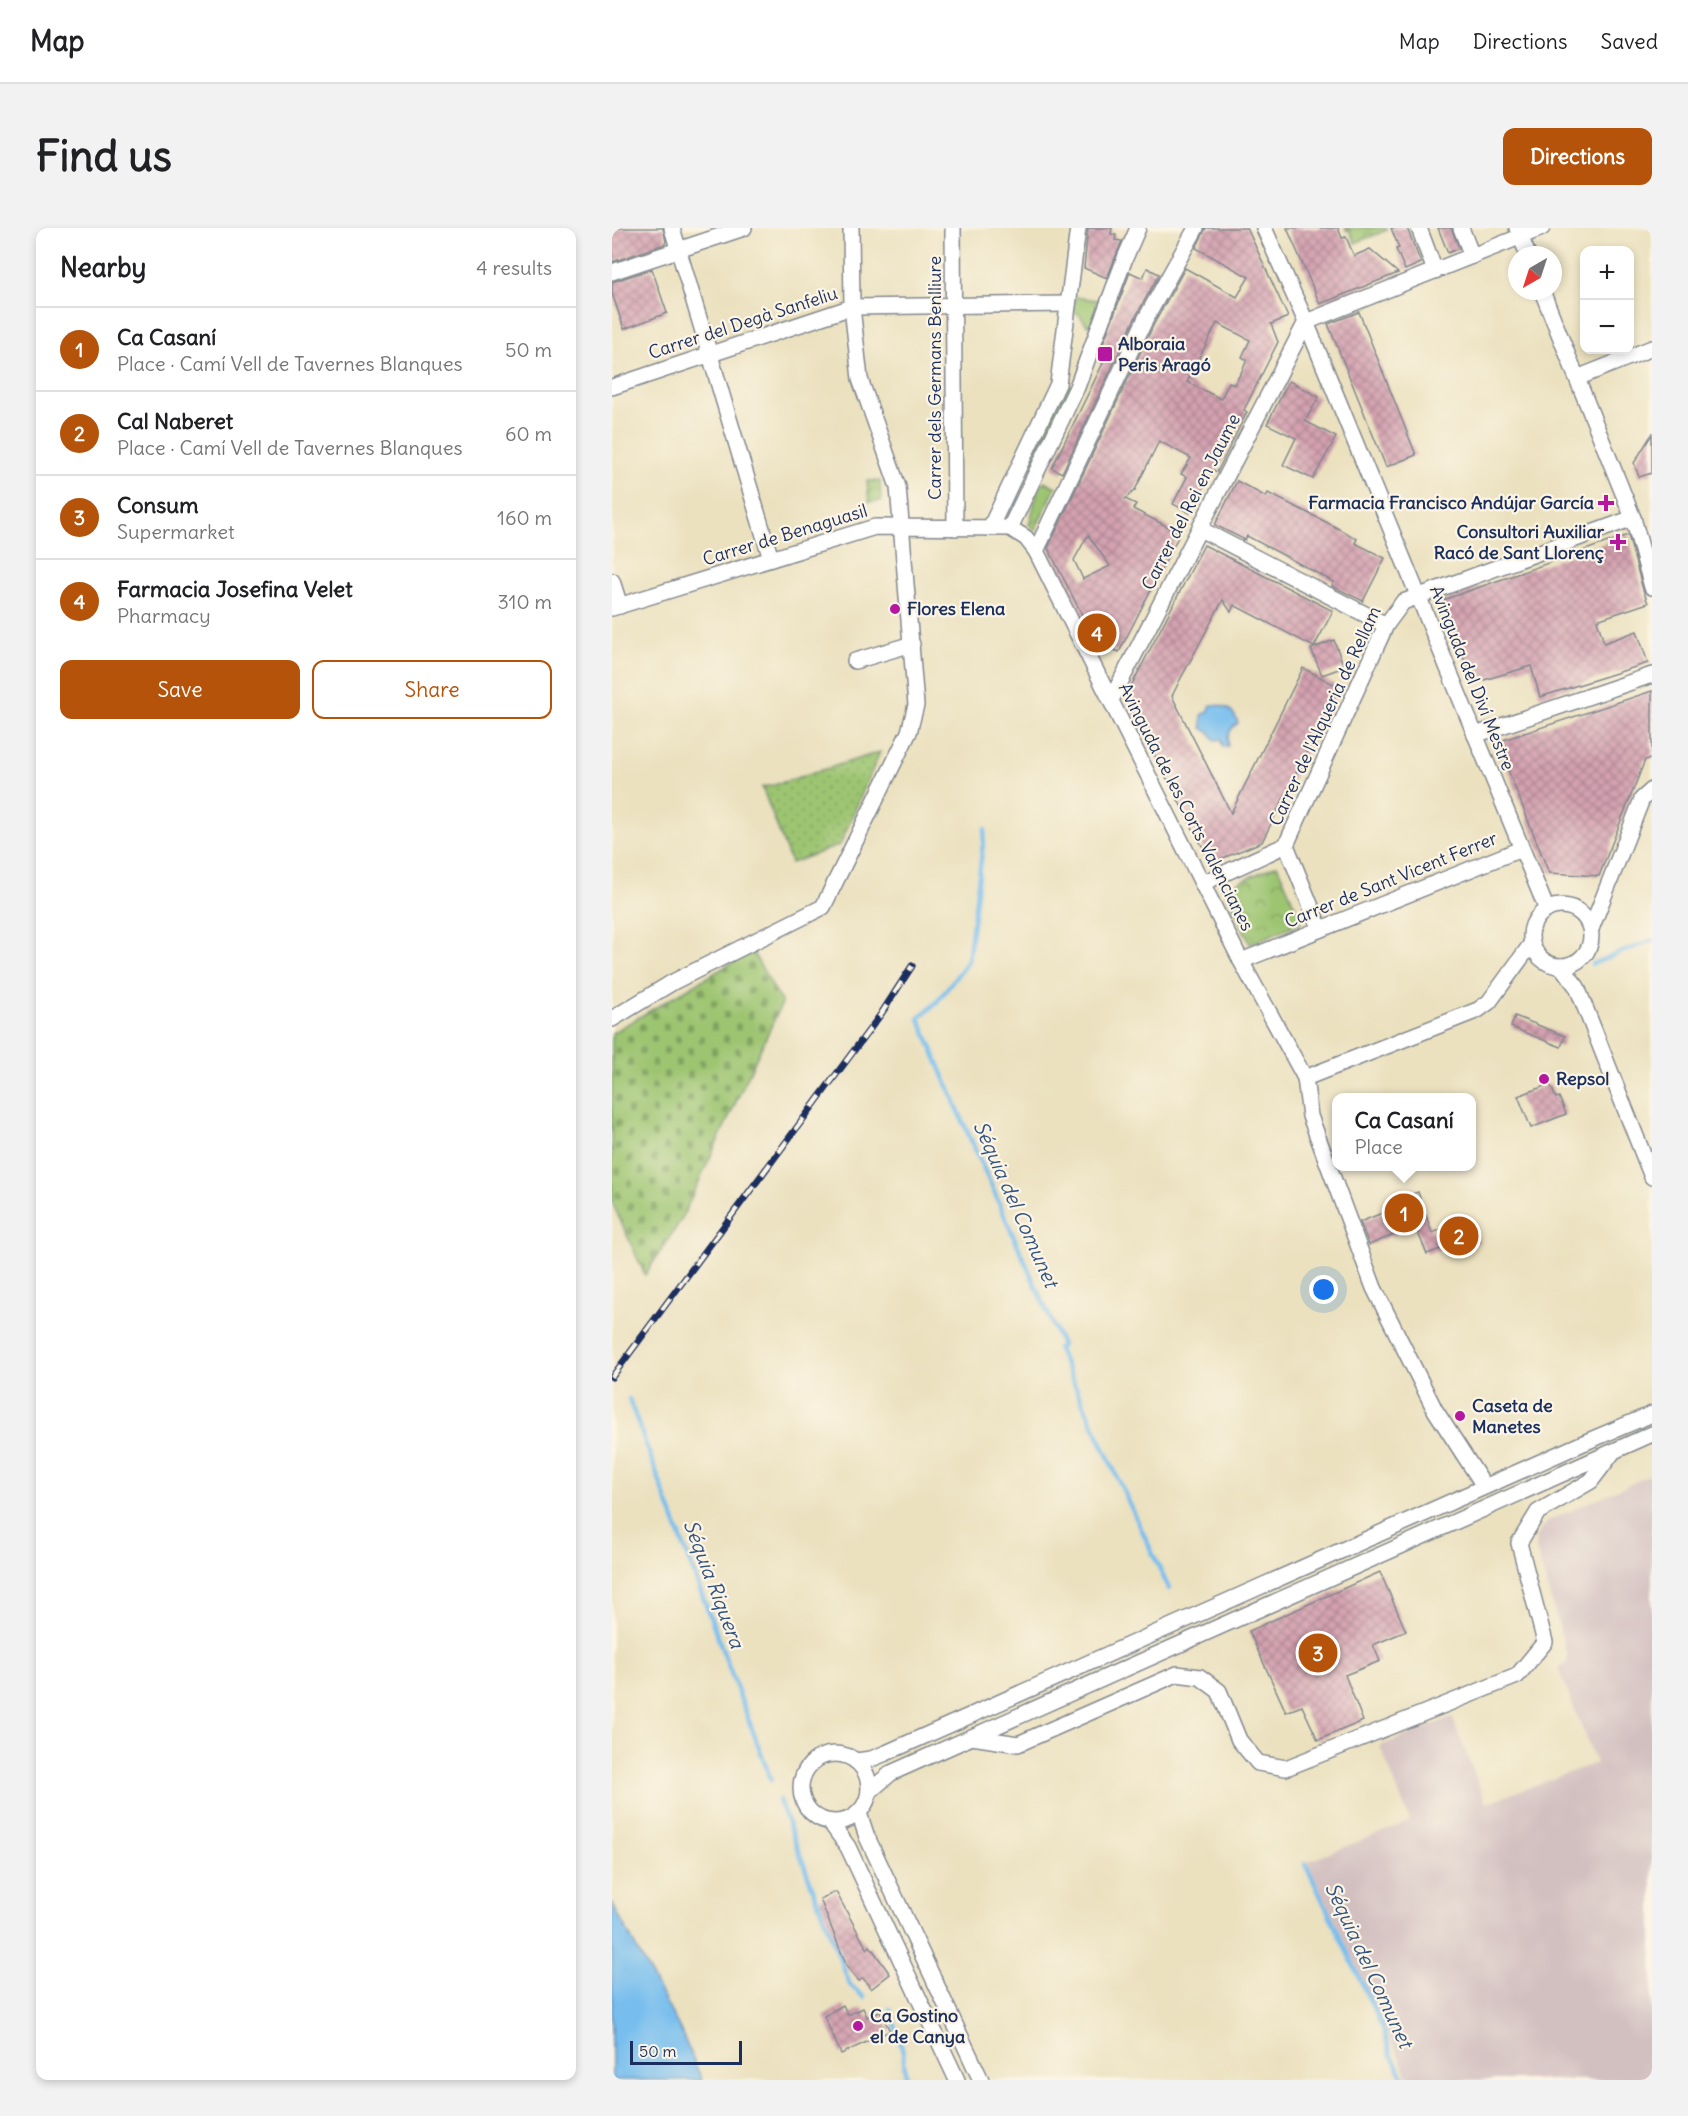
<!DOCTYPE html>
<meta charset="utf-8">
<style>
body{margin:0;font-family:Delius,sans-serif;background:#f2f2f2;color:#202124}
.controls{position:absolute;right:18px;top:18px;display:grid;overflow:hidden;border-radius:12px;box-shadow:0 3px 9px #0003}
.controls button{width:54px;height:54px;display:grid;place-items:center;padding:0;border:0;border-bottom:2px solid #e0e0e0;background:#fff;color:#202124;font:30px sans-serif}
.compass{position:absolute;left:896px;top:18px;width:54px;height:54px;border-radius:50%;background:#fff;box-shadow:0 3px 9px #0003;rotate:219deg}
.scale{position:absolute;left:18px;bottom:15px;width:112px;box-sizing:border-box;padding-left:6px;border:3px solid #1b2f5e;border-top:0;font-size:16px;line-height:21px;white-space:nowrap;color:#1b2f5e;-webkit-text-stroke:4px #fcf5e5;paint-order:stroke}
.you{position:absolute;left:712px;top:1062px;width:21px;height:21px;margin:-15px;border:4px solid #fff;border-radius:50%;background:#1a73e8;box-shadow:0 0 0 9px #1a73e833}
.badge{display:grid;place-items:center;width:39px;height:39px;border-radius:50%;background:#b45309;color:#fff;font-size:20px;font-weight:700}
.pin{position:absolute;translate:-50% -50%;border:3px solid #fff;box-shadow:0 2px 6px #0006}
.popup{position:absolute;left:720px;top:865px;width:144px;height:78px;box-sizing:border-box;display:grid;place-content:center;border-radius:12px;background:#fff;filter:drop-shadow(0 2px 4px #0005);font-size:20px;white-space:nowrap;color:#757577}
.popup b{font-size:22px;color:#202124}
.popup::after{content:'';position:absolute;left:50%;top:100%;margin-left:-12px;border:12px solid transparent;border-top-color:#fff}
.list{margin:0;padding:0;list-style:none}
h2{display:flex;justify-content:space-between;align-items:center;height:78px;margin:0;padding:0 24px;font-size:26px}
h2 small{font-size:20px;font-weight:400;color:#757577}
.list li{display:grid;grid-template-columns:39px 1fr auto;gap:18px;align-items:center;box-sizing:border-box;height:84px;padding:0 24px;border-top:2px solid #e0e0e0}
.list b{display:block;font-size:22px;white-space:nowrap}
.list p{margin:0;font-size:20px;white-space:nowrap;color:#757577}
.list em{font-size:20px;font-style:normal;color:#757577}
.actions{display:flex;gap:12px;padding:18px 24px}
.actions a{flex:1;padding:14px 0;border:2px solid #b45309;border-radius:12px;text-align:center;font-size:21px;color:#b45309}
.actions .main{background:#b45309;color:#fff}
.map{position:relative;flex:none;width:1040px;height:1852px;overflow:hidden;border-radius:12px}
header{display:flex;align-items:center;gap:36px;box-sizing:border-box;height:84px;padding:0 30px;background:#fff;border-bottom:2px solid #e0e0e0}
header strong{font-size:28px}
nav{display:flex;gap:33px;margin-inline-start:auto;font-size:21px}
.intro{display:flex;align-items:center;justify-content:space-between;box-sizing:border-box;height:144px;padding:0 36px}
h1{margin:0;font-size:42px}
.button{padding:15px 27px;border-radius:12px;background:#b45309;color:#fff;font-size:21px;font-weight:700}
main{display:flex;gap:36px;padding:0 36px}
aside{flex:1;background:#fff;border-radius:12px;box-shadow:0 3px 9px #0003}
.map>svg:first-child{display:block}
</style>
<header>
<strong>Map</strong>
<nav><a>Map</a><a>Directions</a><a>Saved</a></nav>
</header>
<div class="intro"><h1>Find us</h1><a class="button">Directions</a></div>
<main>
<aside>
<h2>Nearby<small>4 results</small></h2>
<ul class="list">
<li><span class="badge">1</span><div><b>Ca Casaní</b><p>Place · Camí Vell de Tavernes Blanques</p></div><em>50 m</em></li>
<li><span class="badge">2</span><div><b>Cal Naberet</b><p>Place · Camí Vell de Tavernes Blanques</p></div><em>60 m</em></li>
<li><span class="badge">3</span><div><b>Consum</b><p>Supermarket</p></div><em>160 m</em></li>
<li><span class="badge">4</span><div><b>Farmacia Josefina Velet</b><p>Pharmacy</p></div><em>310 m</em></li>
</ul>
<div class="actions"><a class="main">Save</a><a>Share</a></div>
</aside>
<div class="map">
<svg width="1040" height="1852" viewBox="0 0 1040 1852">
<defs>
<pattern id="grass-tufts" width="24" height="20" patternUnits="userSpaceOnUse" patternTransform="scale(1.5)"><rect width="24" height="20" fill="#9dc571"/><path d="M3 7l-1-3M5 7V3M7 7l1-3M15 17l-1-3M17 17v-4M19 17l1-3" fill="none" stroke="#7fa060"/></pattern>
<pattern id="cemetery-stones" width="16" height="16" patternUnits="userSpaceOnUse" patternTransform="scale(1.5)"><rect width="16" height="16" fill="#9dc571"/><path d="M2 7V4a2 2 0 0 1 4 0v3zM10 15v-3a2 2 0 0 1 4 0v3z" fill="#7fa060"/></pattern>
<pattern id="park-crowns" width="20" height="18" patternUnits="userSpaceOnUse" patternTransform="scale(1.5)"><rect width="20" height="18" fill="#9dc571"/><path d="M2 6a3 3 0 1 1 6 0M12 15a3 3 0 1 1 6 0" fill="none" stroke="#7fa060"/></pattern>
<pattern id="garden-dots" width="8" height="8" patternUnits="userSpaceOnUse" patternTransform="scale(1.5)"><rect width="8" height="8" fill="#9dc571"/><path d="M2 2h.1M6 6h.1" fill="none" stroke="#7fa060" stroke-width="1.8" stroke-linecap="round"/></pattern>
<pattern id="building-cross-hatch" width="8" height="8" patternUnits="userSpaceOnUse" patternTransform="scale(1.5)"><rect width="8" height="8" fill="#d4a1b0"/><path d="M0 0l8 8M0 8l8-8" fill="none" stroke="#ab8492"/></pattern>
</defs>
<rect width="100%" height="100%" fill="#fcf5e5"/>
<filter id="ink" filterUnits="userSpaceOnUse"><feTurbulence type="fractalNoise" baseFrequency=".0167" numOctaves="2"/><feDisplacementMap in="SourceGraphic" scale="12" xChannelSelector="R" yChannelSelector="G"/><feConvolveMatrix kernelMatrix="1 2 1 2 8 2 1 2 1" color-interpolation-filters="sRGB"/></filter>
<filter id="wash" filterUnits="userSpaceOnUse"><feTurbulence type="fractalNoise" baseFrequency=".008" numOctaves="4" result="noise"/><feDisplacementMap in="SourceGraphic" scale="24" xChannelSelector="R" yChannelSelector="G"/><feGaussianBlur stdDeviation="1.35" result="paint"/><feColorMatrix in="noise" values="0 0 0 0 0 0 0 0 0 0 0 0 0 0 0 0 0 1.4 0 .05"/><feComposite in="paint" operator="in"/></filter>
<g filter="url(#wash)">
<rect width="100%" height="100%" fill="#ebe1bf"/>
<polygon fill="#d2bfc0" points="1040,1246 1040,1852 798,1852 695,1634 798,1593 768,1518 840,1489 874,1575 984,1535 946,1440 954,1436 956,1429 924,1321 924,1309 936,1293"/>
<g fill="url(#grass-tufts)" stroke="#5c7a68" stroke-width="1.5">
<polygon points="463,69 491,73 486,99 475,97 467,86 460,84"/>
<polygon points="452,157 460,158 421,240 415,236"/>
<polygon points="432,253 444,259 423,302 417,297 425,265"/>
</g>
<polygon fill="url(#cemetery-stones)" stroke="#5c7a68" stroke-width="1.5" points="140,723 170,775 69,992 33,1047 0,974 0,805"/>
<g fill="url(#park-crowns)" stroke="#5c7a68" stroke-width="1.5">
<polygon points="733,0 774,0 775,2 743,15 737,2 735,3"/>
<polygon points="255,253 268,253 269,273 257,274"/>
<polygon points="665,637 690,694 638,716 613,660"/>
</g>
<polygon fill="url(#garden-dots)" stroke="#5c7a68" stroke-width="1.5" points="268,524 228,617 179,635 150,559 162,557"/>
<g fill="#77beee" stroke="#4976a6" stroke-width="1.5">
<path d="M 599,477 C 613,476 622,482 626,495 C 618,500 614,509 616,518 L 611,519 L 609,511 L 603,512 L 597,504 L 590,500 L 590,487 L 596,484 Z"/>
<polygon points="0,1675 68,1801 90,1852 0,1852"/>
</g>
<g fill="none" stroke-linecap="round" stroke-linejoin="round">
<g stroke="#77beee" stroke-width="4.5">
<polyline points="373,601 356,733 325,774 307,790 355,903 450,1117 446,1121 557,1361"/>
<polyline points="980,736 1040,712"/>
<polyline points="17,1171 159,1552"/>
<polyline points="167,1572 238,1757 252,1769"/>
<polyline points="693,1635 771,1800 779,1827 793,1852"/>
<polyline points="278,1781 291,1824 294,1852"/>
</g>
</g>
<g id="blocks">
<g fill="url(#building-cross-hatch)" fill-rule="evenodd">
<polygon points="0,0 51,0 54,13 53,16 0,34"/>
<polygon points="476,0 500,0 499,6 504,7 503,12 510,13 495,50 472,40"/>
<path d="M 594,0 L 635,0 L 676,89 L 659,96 L 666,114 L 632,182 L 635,184 L 605,244 L 601,242 L 578,285 L 561,276 L 575,249 L 569,246 L 579,230 L 547,213 L 523,262 L 513,271 L 524,276 L 521,281 L 568,305 L 507,424 L 484,414 L 436,320 L 542,96 L 573,40 L 625,69 L 637,49 L 584,20 ZM 605,95 L 638,112 L 630,129 L 635,132 L 629,145 L 622,157 L 617,154 L 609,171 L 575,154 ZM 476,307 L 498,338 L 471,351 L 462,332 Z"/>
<polygon points="675,0 726,0 730,10 734,9 742,28 758,21 786,45 708,76"/>
<polygon points="779,0 795,0 809,35 793,42 784,21 787,20"/>
<polygon points="826,0 839,0 847,20 836,25"/>
<polygon points="535,40 547,46 524,88 450,245 440,240 491,135 485,132 518,44 531,50"/>
<polygon points="40,41 55,85 12,101 0,65 0,54"/>
<polygon points="747,84 804,227 774,239 716,96"/>
<polygon points="677,153 707,169 693,193 724,209 701,251 671,237 684,210 655,196"/>
<polygon points="1040,206 1040,245 1027,249 1022,235"/>
<polygon points="625,253 654,269 656,265 716,295 745,311 743,315 773,330 751,373 720,358 722,354 635,308 633,312 603,297"/>
<polygon points="1016,307 1031,362 1036,375 985,392 992,415 1025,403 1036,435 928,469 919,438 862,455 828,373"/>
<polygon points="592,317 721,383 702,419 622,377 619,384 611,372 568,452 560,468 619,585 691,440 727,459 650,614 599,635 513,470"/>
<polygon points="722,412 732,439 710,447 699,421"/>
<polygon points="1040,463 1040,530 1033,532 987,648 937,645 885,514"/>
<polygon points="903,788 953,808 949,819 899,799"/>
<polygon points="938,856 944,870 947,869 954,886 919,900 906,868"/>
<polygon points="806,964 820,1005 849,994 852,1002 861,998 867,1014 850,1023 847,1015 835,1021 834,1019 815,1026 803,998 757,1017 748,994 790,977 787,971"/>
<polygon points="768,1344 794,1403 761,1417 768,1433 733,1447 751,1493 706,1512 690,1478 674,1484 637,1403"/>
<polygon points="224,1664 255,1721 258,1718 278,1746 259,1761 251,1750 247,1753 235,1739 208,1671"/>
<polygon points="231,1777 236,1787 251,1780 255,1789 268,1784 278,1803 229,1826 212,1788"/>
</g>
</g>
</g>
<g filter="url(#ink)">
<use href="#blocks" fill-opacity="0" stroke="#83888e" stroke-width="1.5"/>
<g fill="none" stroke-linecap="round" stroke-linejoin="round">
<defs>
<g id="minor">
<polyline points="60,0 159,331"/>
<polyline points="341,0 343,300"/>
<polyline points="652,0 694,94 935,682"/>
<polyline points="807,0 823,43"/>
<polyline points="849,0 860,28"/>
<polyline points="905,0 916,27"/>
<polyline points="0,44 132,0"/>
<polyline points="930,63 1021,290 1040,359"/>
<polyline points="965,150 1040,120"/>
<polyline points="0,159 240,79 456,76"/>
<polyline points="378,300 446,156 466,0"/>
<polyline points="398,300 465,159 513,30 526,0"/>
<polyline points="588,301 774,397"/>
<polyline points="424,323 533,92 584,0"/>
<polyline points="0,353 8,378"/>
<polyline points="0,380 263,299 398,300 414,310 424,323 629,733 693,850 698,888 762,1060 823,1182 872,1258"/>
<polyline points="243,433 300,416"/>
<polyline points="499,472 694,94 930,0"/>
<polyline points="863,507 1040,447"/>
<polyline points="674,617 708,701"/>
<polyline points="591,655 674,617 774,397 791,374 1021,290"/>
<circle cx="949" cy="708" r="30"/>
<polyline points="979,701 1030,571 1040,562"/>
<polyline points="629,733 909,621"/>
<polyline points="949,738 965,759 1040,949"/>
<polyline points="0,791 61,754 211,679 297,504 304,477 286,259 248,151 240,79 239,0"/>
<polyline points="693,850 866,782 877,774 920,715"/>
<polyline points="360,1509 406,1516 565,1446 588,1449 607,1463 627,1512 646,1535 674,1540 905,1448 933,1414 907,1315 926,1284 979,1253 1001,1224"/>
<circle cx="223" cy="1560" r="34"/>
<polyline points="244,1533 259,1531 274,1525 969,1216 1040,1186"/>
<polyline points="258,1563 279,1545 1040,1206"/>
<polyline points="247,1585 255,1609 369,1852"/>
<polyline points="218,1594 236,1619 345,1852"/>
</g>
</defs>
<use href="#minor" stroke="#83888e" stroke-width="18"/>
<use href="#minor" stroke="#fff" stroke-width="15"/>
<defs>
<polyline id="rail" points="0,1149 269,786 300,738"/>
</defs>
<use href="#rail" stroke="#1b2f5e" stroke-width="7"/>
<use href="#rail" stroke="#fcf5e5" stroke-width="4.5" stroke-dasharray="14" stroke-linecap="butt"/>
</g>
</g>
<g fill="#b5179e" stroke="#fcf5e5" stroke-width="2">
<rect x="485" y="118" width="16" height="16" rx="3"/>
<path d="M991 266h6v6h6v6h-6v6h-6v-6h-6v-6h6z"/>
<path d="M1003 305h6v6h6v6h-6v6h-6v-6h-6v-6h6z"/>
<circle cx="283" cy="381" r="6"/>
<circle cx="932" cy="851" r="6"/>
<circle cx="848" cy="1188" r="6"/>
<circle cx="246" cy="1798" r="6"/>
</g>
<g text-anchor="middle" stroke-width="4.5" stroke-linejoin="round" paint-order="stroke">
<g font-size="18" fill="#1b2f5e" stroke="#fcf5e5">
<text transform="translate(131 95) rotate(-18)" y="6">Carrer del Degà Sanfeliu</text>
<text transform="translate(323 150) rotate(-90)" y="6">Carrer dels Germans Benlliure</text>
<text transform="translate(579 274) rotate(-63)" y="6">Carrer del Rei en Jaume</text>
<text transform="translate(173 307) rotate(-17)" y="6">Carrer de Benaguasil</text>
<text transform="translate(860 450) rotate(68)" y="6">Avinguda del Diví Mestre</text>
<text transform="translate(713 488) rotate(-65)" y="6">Carrer de l'Alqueria de Rellam</text>
<text transform="translate(574 579) rotate(63)" y="6">Avinguda de les Corts Valencianes</text>
<text transform="translate(779 652) rotate(-22)" y="6">Carrer de Sant Vicent Ferrer</text>
</g>
<g font-size="18" font-weight="bold" fill="#1b2f5e" stroke="#fcf5e5" text-anchor="start">
<text x="506" y="122">Alboraia<tspan x="506" dy="21">Peris Aragó</tspan></text>
<text x="982" y="281" text-anchor="end">Farmacia Francisco Andújar García</text>
<text x="992" y="310" text-anchor="end">Consultori Auxiliar<tspan x="992" dy="21">Racó de Sant Llorenç</tspan></text>
<text x="295" y="387">Flores Elena</text>
<text x="944" y="857">Repsol</text>
<text x="860" y="1184">Caseta de<tspan x="860" dy="21">Manetes</tspan></text>
<text x="258" y="1794">Ca Gostino<tspan x="258" dy="21">el de Canya</tspan></text>
</g>
<g font-size="20" font-style="italic" fill="#325382" stroke="#fcf5e5">
<text transform="translate(404 976) rotate(66)" y="7">Séquia del Comunet</text>
<text transform="translate(102 1356) rotate(69)" y="7">Séquia Riquera</text>
<text transform="translate(757 1737) rotate(65)" y="7">Séquia del Comunet</text>
</g>
</g>
</svg>
<div class="controls">
<button>+</button>
<button>−</button>
</div>
<svg class="compass" viewBox="-18 -18 36 36"><path d="M0-13l5 13h-10z" fill="#e53935"/><path d="M0 13l5-13h-10z" fill="#757577"/></svg>
<div class="scale">50 m</div>
<div class="you"></div>
<div class="pin badge" style="left:792px;top:985px">1</div>
<div class="popup"><b>Ca Casaní</b>Place</div>
<div class="pin badge" style="left:847px;top:1008px">2</div>
<div class="pin badge" style="left:706px;top:1425px">3</div>
<div class="pin badge" style="left:485px;top:405px">4</div>
</div>
</main>
